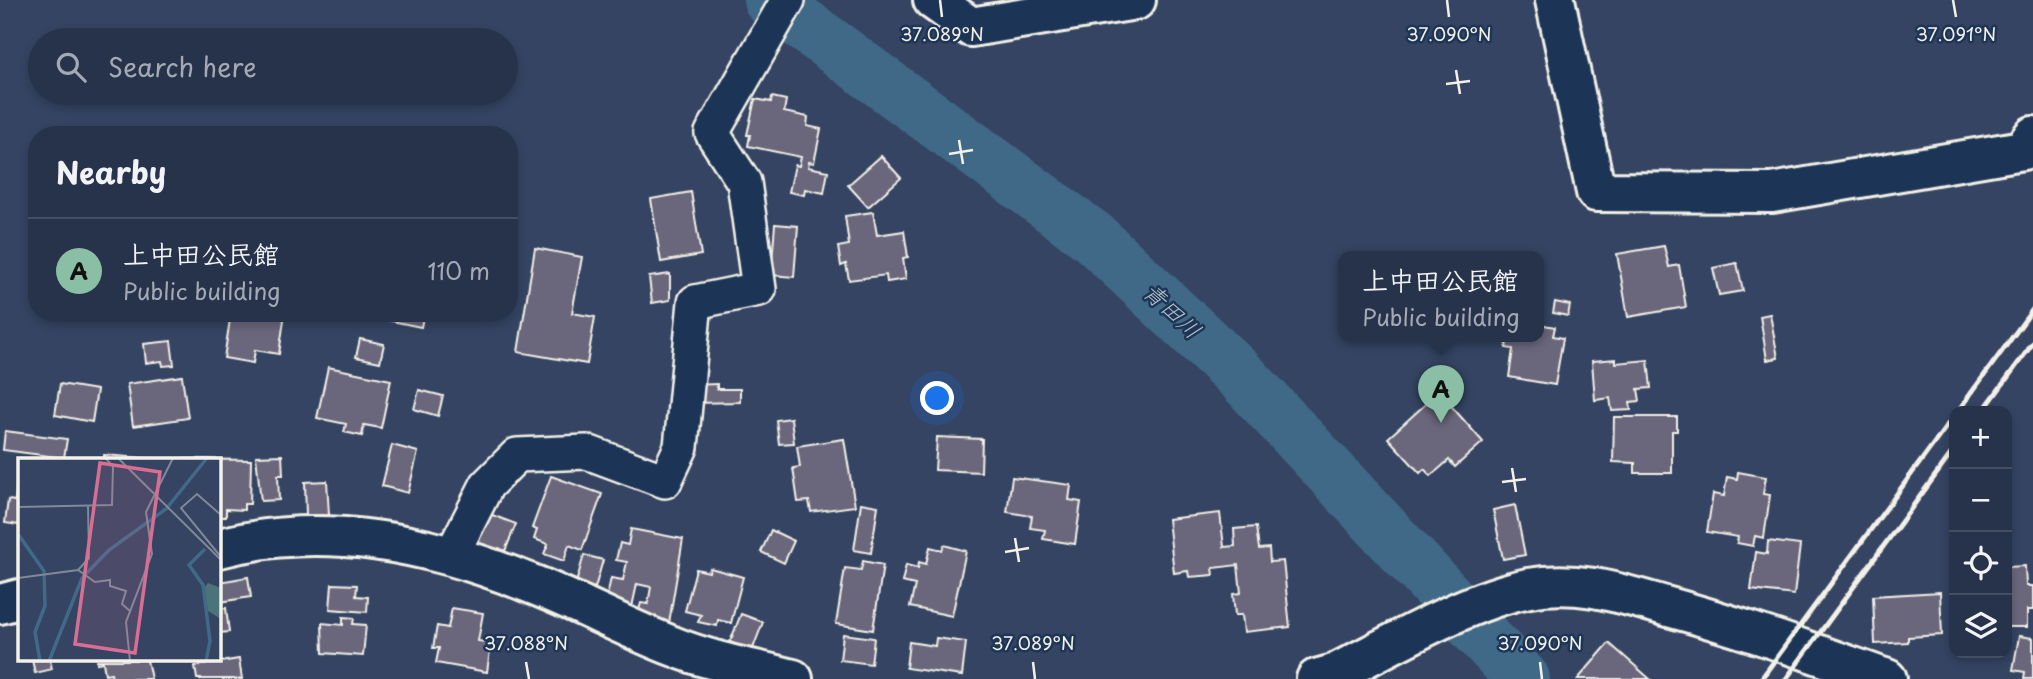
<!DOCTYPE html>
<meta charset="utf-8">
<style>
body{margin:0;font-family:"Playpen Sans","Klee One",sans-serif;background:#2f3b51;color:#f1f3f6}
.controls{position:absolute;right:21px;bottom:21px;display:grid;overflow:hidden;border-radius:14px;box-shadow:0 4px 10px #0003}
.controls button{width:63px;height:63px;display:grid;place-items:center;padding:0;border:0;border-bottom:2px solid #434e62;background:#27334a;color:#f1f3f6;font:35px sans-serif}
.you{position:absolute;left:938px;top:399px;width:24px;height:24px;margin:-18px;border:5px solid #fff;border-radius:50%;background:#1a73e8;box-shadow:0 0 0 10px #1a73e833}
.badge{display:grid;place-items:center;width:46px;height:46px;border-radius:50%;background:#8abfa5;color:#111;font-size:23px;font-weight:700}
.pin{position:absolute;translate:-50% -58px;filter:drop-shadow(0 2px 4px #0008)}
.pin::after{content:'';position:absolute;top:37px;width:24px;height:21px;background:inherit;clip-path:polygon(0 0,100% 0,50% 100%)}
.popup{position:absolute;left:1338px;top:251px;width:206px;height:91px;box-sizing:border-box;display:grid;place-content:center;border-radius:14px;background:#27334a;filter:drop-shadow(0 2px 5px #0005);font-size:23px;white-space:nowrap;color:#a4aab5}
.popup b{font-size:26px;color:#f1f3f6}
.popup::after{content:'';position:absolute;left:50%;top:100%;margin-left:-14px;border:14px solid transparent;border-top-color:#27334a}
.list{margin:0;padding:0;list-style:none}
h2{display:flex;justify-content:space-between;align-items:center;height:91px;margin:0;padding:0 28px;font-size:30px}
h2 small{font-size:23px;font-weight:400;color:#a4aab5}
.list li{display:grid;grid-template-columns:46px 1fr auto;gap:21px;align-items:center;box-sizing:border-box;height:105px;padding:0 28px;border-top:2px solid #434e62}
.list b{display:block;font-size:26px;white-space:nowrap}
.list p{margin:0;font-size:23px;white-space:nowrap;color:#a4aab5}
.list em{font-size:23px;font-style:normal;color:#a4aab5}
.icon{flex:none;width:38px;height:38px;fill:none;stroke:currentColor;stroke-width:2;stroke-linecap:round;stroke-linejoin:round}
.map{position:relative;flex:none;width:2033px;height:679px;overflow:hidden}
.search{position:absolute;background:#27334a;box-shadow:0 4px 10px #0003;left:28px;top:28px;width:490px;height:77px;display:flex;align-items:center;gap:18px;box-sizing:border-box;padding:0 24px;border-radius:38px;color:#a4aab5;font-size:26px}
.panel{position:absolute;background:#27334a;box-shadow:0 4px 10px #0003;left:28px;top:126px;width:490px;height:196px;border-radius:28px}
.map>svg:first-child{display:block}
</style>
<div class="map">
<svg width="2033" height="679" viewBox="0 0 2033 679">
<rect width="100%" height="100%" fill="#344462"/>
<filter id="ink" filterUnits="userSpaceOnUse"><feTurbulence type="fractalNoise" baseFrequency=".0143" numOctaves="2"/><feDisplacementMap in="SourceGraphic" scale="14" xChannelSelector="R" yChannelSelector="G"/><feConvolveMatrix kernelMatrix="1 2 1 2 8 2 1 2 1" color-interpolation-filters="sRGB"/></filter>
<g filter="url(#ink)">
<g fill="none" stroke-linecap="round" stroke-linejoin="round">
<polyline stroke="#416988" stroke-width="54" points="770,0 1093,237 1243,378 1523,679"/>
</g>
<g fill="#6b667b" stroke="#f4f1e8" stroke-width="2">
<polygon points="772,97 786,100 784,112 808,117 807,126 821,129 814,163 809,162 808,167 828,171 824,193 805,189 804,195 789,192 795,165 799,166 801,157 748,146 750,135 747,135 755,99 771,102"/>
<polygon points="881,156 901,178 868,207 848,185"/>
<polygon points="691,192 701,255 661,262 651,199"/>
<polygon points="873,212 877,235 904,231 908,257 903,258 906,279 887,282 886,275 849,280 846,264 841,266 838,247 849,245 845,216"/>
<polygon points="775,224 798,226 794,277 771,275"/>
<polygon points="1664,246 1669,267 1679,265 1686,307 1628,317 1617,254"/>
<polygon points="535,248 582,257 572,313 595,317 587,364 518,352"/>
<polygon points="1737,263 1743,291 1719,295 1713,268"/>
<polygon points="670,274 670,300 652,303 649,277"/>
<polygon points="1555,302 1570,305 1568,316 1553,313"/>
<polygon points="231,313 285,313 279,354 255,350 253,363 224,358"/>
<polygon points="383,313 424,313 421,327 382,319"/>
<polygon points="1770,314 1778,358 1767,360 1760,316"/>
<polygon points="1539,324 1555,327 1553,336 1563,338 1555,385 1509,377 1513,349 1506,348 1508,337 1539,337"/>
<polygon points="360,339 384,344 380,362 356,357"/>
<polygon points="171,341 174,365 163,366 162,361 146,363 144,344"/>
<polygon points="1616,359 1616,363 1648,360 1651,388 1638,389 1640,401 1630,402 1631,410 1612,411 1610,398 1595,400 1592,361"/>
<polygon points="328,367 391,380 381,428 364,425 362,436 344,432 346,424 317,418"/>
<polygon points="182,376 188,418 133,426 127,384"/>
<polygon points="60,384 97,390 92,422 55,415"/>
<polygon points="717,384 717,389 740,389 740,402 693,403 692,385"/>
<polygon points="419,390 443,396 438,416 414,409"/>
<polygon points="1439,392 1483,442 1455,467 1449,460 1431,476 1424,469 1420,473 1388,438"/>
<polygon points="1614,417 1677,417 1677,431 1672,431 1672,473 1635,473 1635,463 1613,462"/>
<polygon points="791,418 794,443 779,444 776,420"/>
<polygon points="5,431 67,439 64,458 3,450"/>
<polygon points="937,437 982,439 981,472 935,470"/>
<polygon points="844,439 855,506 811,512 809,501 798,502 793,468 800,467 797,446"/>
<polygon points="392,445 418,452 408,493 382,486"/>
<polygon points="104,455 153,459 153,460 104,460"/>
<polygon points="282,455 283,475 278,475 279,500 261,501 256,456"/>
<polygon points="184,459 251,460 250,504 244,504 244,510 226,509 226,517 219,517 219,460"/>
<polygon points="1738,472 1766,477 1763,494 1770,495 1764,538 1755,536 1753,546 1737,543 1738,537 1707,532 1713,494 1724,496 1727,477 1737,479"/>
<polygon points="551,476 602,494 582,550 569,545 564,561 544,554 548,544 534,539 537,530 532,528"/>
<polygon points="1012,477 1071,485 1069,500 1081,502 1075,544 1043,539 1045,530 1030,528 1032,516 1007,512"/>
<polygon points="327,481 329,515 306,516 305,482"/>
<polygon points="17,484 19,484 19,525 5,523 8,500 15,501"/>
<polygon points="861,503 878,506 871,553 854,550"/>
<polygon points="1515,505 1525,555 1503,559 1493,510"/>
<polygon points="479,510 516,524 505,551 499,548 496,554 467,543"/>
<polygon points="1220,513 1224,547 1235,546 1234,529 1256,527 1259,549 1269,548 1270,562 1283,561 1290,627 1244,632 1242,615 1235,615 1233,594 1241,593 1238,565 1213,568 1214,575 1189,577 1188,571 1174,573 1168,519"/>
<polygon points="631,529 683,539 669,623 637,617 641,603 648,604 651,587 637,584 632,607 606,601 611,578 623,580 627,562 616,560 620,543 628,545"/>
<polygon points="771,530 794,541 784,563 761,552"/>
<polygon points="1768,541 1800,545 1794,595 1751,590 1756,552 1767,554"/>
<polygon points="944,545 966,551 952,616 910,607 915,585 902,582 906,565 918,568 919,562 926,564 930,547 942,550"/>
<polygon points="584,555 603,560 595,588 576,583"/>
<polygon points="863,561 883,565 873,630 836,624 845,568 861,570"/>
<polygon points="2025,566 2026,586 2033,586 2033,610 2027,610 2027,627 2007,627 2007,567"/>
<polygon points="710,568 743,577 731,623 718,620 717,626 698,622 701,615 685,611 696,569 709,572"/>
<polygon points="248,577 251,597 220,602 219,582"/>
<polygon points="332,584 357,585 356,596 368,597 367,612 330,609"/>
<polygon points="1940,592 1942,635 1908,637 1908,642 1875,644 1873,596"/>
<polygon points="226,608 229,632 219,633 219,609"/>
<polygon points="452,608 483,613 478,641 491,643 487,672 436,663 439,648 433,648 437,626 448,628"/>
<polygon points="741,614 763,622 752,651 730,642"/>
<polygon points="343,617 354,618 353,624 366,625 363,656 323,653 322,623 343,625"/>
<polygon points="843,634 874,638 871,664 840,660"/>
<polygon points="2019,636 2033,638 2033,679 2024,679 2025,672 2013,670"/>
<polygon points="936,638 966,642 962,676 906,668 909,642 935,646"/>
<polygon points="1609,643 1650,679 1578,679"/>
<polygon points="239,659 242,679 197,679 195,666"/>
<polygon points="32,660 50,660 52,669 35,673"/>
<polygon points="97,660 147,660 151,679 112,679 111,673 105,674 103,662 97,663"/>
</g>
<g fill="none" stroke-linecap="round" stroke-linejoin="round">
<defs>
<polyline id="minor" points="451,556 487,485 517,455 587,452 665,481 681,447 695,302 759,289 744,182 712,133 788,0"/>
<g id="tertiary">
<polyline points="933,0 971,27 1136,0"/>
<polyline points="1555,0 1596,192 1772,193 2023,150 2033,136"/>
<path d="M 219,548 C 324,521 430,543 529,583 C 579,602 625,628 675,647 C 712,662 754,669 793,679"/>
<polyline points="0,604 19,599"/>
<path d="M 1316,679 L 1334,674 C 1389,646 1470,599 1529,588 C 1578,579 1619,593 1665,606 C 1740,626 1814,653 1887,679"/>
</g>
</defs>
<use href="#minor" stroke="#f4f1e8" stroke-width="38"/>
<use href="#tertiary" stroke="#f4f1e8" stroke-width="44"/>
<use href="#minor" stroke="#1d3557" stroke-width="33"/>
<use href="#tertiary" stroke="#1d3557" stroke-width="38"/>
<g stroke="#f4f1e8" stroke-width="5">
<polyline points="1958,411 2033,309"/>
<polyline points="1983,411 2033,343"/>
<polyline points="1761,679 1954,416"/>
<polyline points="1786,679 1954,450"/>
</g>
</g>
</g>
<path fill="none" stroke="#f4f1e8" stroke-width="2.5" d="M 940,0 L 942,17M 1447,0 L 1449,17M 1953,0 L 1956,17M 1456,70 L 1460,94M 1446,84 L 1470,81M 959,140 L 963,164M 949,154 L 973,150M 1512,468 L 1516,492M 1502,482 L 1526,479M 1015,538 L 1019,562M 1005,552 L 1029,548M 526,662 L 529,679M 1033,662 L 1035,679M 1540,662 L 1542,679"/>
<g text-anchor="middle" stroke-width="5" stroke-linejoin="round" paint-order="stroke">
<g font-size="23" font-style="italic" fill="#b5c1c6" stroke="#1d3557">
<text transform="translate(1172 311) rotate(43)" y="8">青田川</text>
</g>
</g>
<g transform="translate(18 458)">
<rect width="203" height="203" fill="#344462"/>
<path d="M 190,125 L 203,130 L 203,161 L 190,153 L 186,130 Z" fill="#4a7479"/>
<path fill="none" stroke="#416988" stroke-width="3.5" d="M 0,76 L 26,113 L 27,148 L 17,174 L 22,203M 187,91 L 171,107 L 185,127 L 192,183 L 188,203M 31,203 L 64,120 L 91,92 L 148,51 L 189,0"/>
<path fill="none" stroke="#818998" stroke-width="2" d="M 100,0 L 203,102M 0,49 L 94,47 L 95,8 L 87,0M 203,57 L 179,36 L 163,50 L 203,99M 60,112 L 77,124 L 92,122 L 92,128 L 108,133 L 104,146 L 112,153M 0,120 L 60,112 L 71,100 L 70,48M 112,203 L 108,164 L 134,96 L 128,54 L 155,0"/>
<path fill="#d66f93" fill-opacity="0.15" stroke="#d66f93" stroke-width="3.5" d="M 82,5 L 142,14 L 117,195 L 57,186 Z"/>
<rect width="203" height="203" fill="none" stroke="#f4f1e8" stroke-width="3.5"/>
</g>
<g font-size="18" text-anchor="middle" fill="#f4f1e8" stroke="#1d3557" stroke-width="5" stroke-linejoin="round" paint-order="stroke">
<text x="942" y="41">37.089°N</text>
<text x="1449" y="41">37.090°N</text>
<text x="1956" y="41">37.091°N</text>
<text x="526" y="650">37.088°N</text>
<text x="1033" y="650">37.089°N</text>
<text x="1540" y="650">37.090°N</text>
</g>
</svg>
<div class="controls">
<button>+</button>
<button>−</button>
<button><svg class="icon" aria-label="locate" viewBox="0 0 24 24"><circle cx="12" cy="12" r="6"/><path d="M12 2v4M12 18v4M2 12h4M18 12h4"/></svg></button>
<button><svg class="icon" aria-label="layers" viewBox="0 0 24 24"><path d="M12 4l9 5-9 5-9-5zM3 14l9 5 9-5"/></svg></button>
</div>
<div class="you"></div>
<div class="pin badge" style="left:1441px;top:423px">A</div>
<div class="popup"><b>上中田公民館</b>Public building</div>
<div class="search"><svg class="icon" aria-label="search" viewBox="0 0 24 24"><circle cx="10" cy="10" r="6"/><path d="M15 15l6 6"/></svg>Search here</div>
<section class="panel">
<h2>Nearby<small></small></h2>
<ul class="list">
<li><span class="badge">A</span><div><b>上中田公民館</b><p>Public building</p></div><em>110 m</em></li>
</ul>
</section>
</div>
